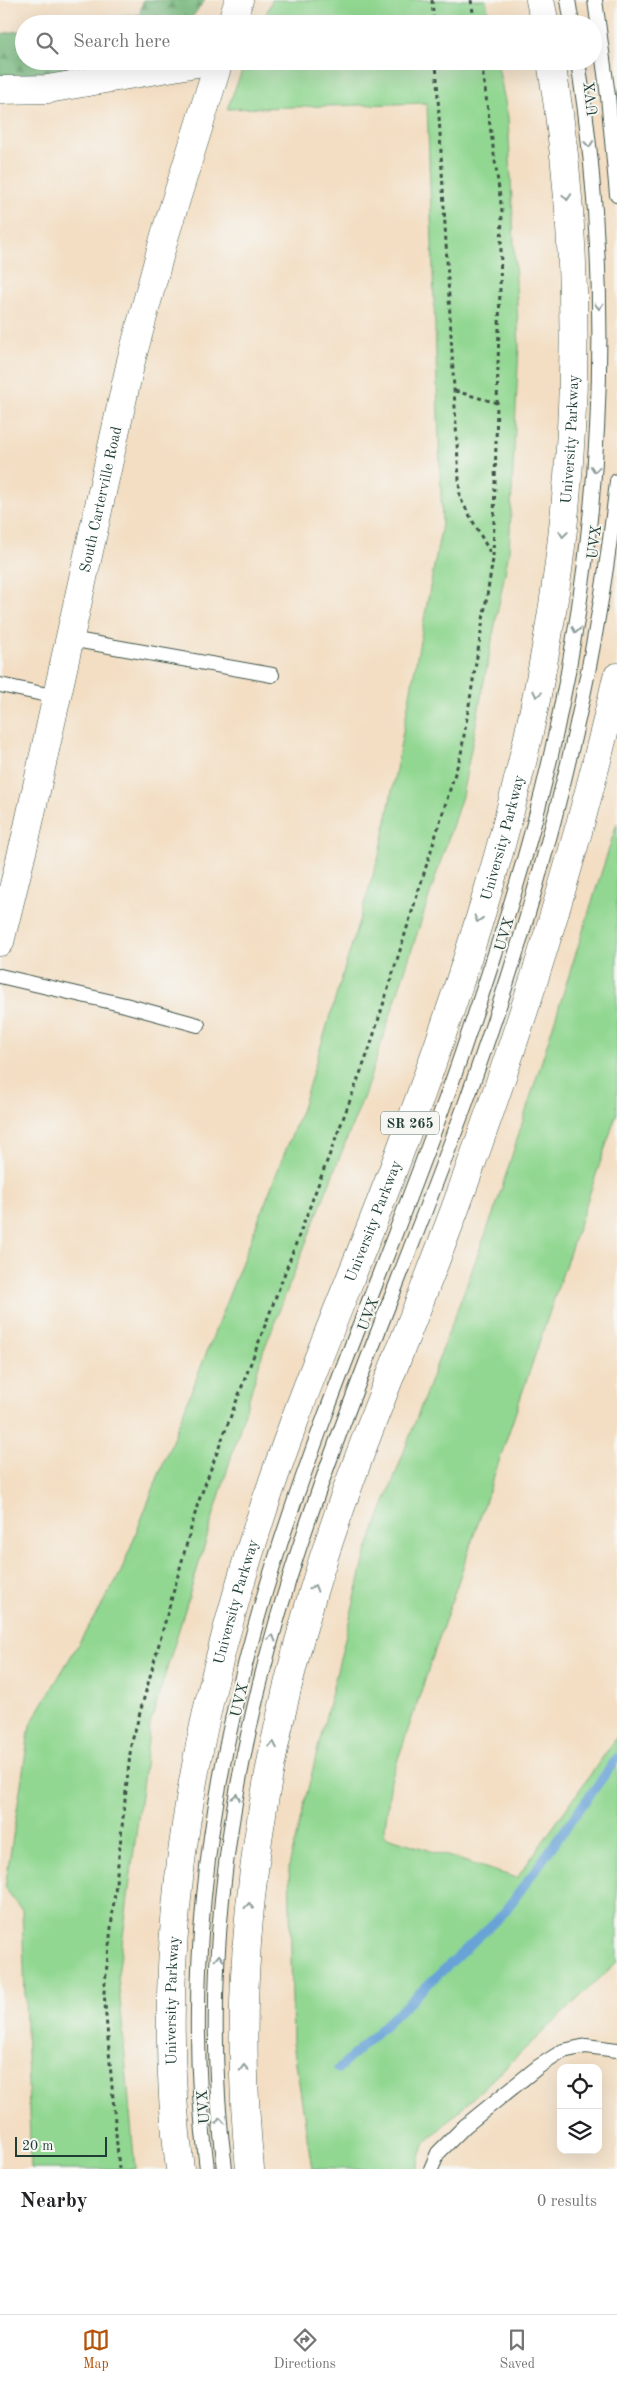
<!DOCTYPE html>
<style>
body{margin:0;font-family:"Old Standard TT",serif;background:#f2f2f2;color:#202124}
.controls{position:absolute;right:15px;bottom:15px;display:grid;overflow:hidden;border-radius:10px;box-shadow:0 5px 20px #0002}
.controls button{width:45px;height:45px;display:grid;place-items:center;padding:0;border:0;border-bottom:1px solid #e0e0e0;background:#fff;color:#202124;font:25px sans-serif}
.scale{position:absolute;left:15px;bottom:12px;width:92px;box-sizing:border-box;padding-left:5px;border:2px solid #1f3d34;border-top:0;font-size:14px;line-height:18px;white-space:nowrap;color:#1f3d34;-webkit-text-stroke:4px #f6f6f2;paint-order:stroke}
.list{margin:0;padding:0;list-style:none}
h2{display:flex;justify-content:space-between;align-items:center;height:65px;margin:0;padding:0 20px;font-size:21px}
h2 small{font-size:16px;font-weight:400;color:#757577}
.icon{flex:none;width:28px;height:28px;fill:none;stroke:currentColor;stroke-width:2;stroke-linecap:round;stroke-linejoin:round}
.map{position:relative;flex:none;width:617px;height:2169px;overflow:hidden}
.search{position:absolute;background:#fff;box-shadow:0 5px 20px #0002;left:15px;right:15px;top:15px;height:55px;display:flex;align-items:center;gap:12px;box-sizing:border-box;padding:0 18px;border-radius:28px;color:#757577;font-size:19px}
.sheet{height:145px;background:#fff}
nav{display:flex;justify-content:space-around;align-items:center;box-sizing:border-box;height:70px;border-top:1px solid #e0e0e0;background:#fff;font-size:14px;color:#757577}
nav a{display:grid;justify-items:center;gap:2px}
nav .on{color:#b45309}
.map>svg:first-child{display:block}
</style>
<div class="map">
<svg width="617" height="2169" viewBox="0 0 617 2169">
<defs>
<pattern id="forest-firs" width="22" height="20" patternUnits="userSpaceOnUse" patternTransform="scale(1.25)"><rect width="22" height="20" fill="#74b87b"/><path d="M5 1l3.5 6h-7zM16 11l3.5 6h-7z" fill="#5f9766"/></pattern>
</defs>
<rect width="100%" height="100%" fill="#f6f6f2"/>
<filter id="ink" filterUnits="userSpaceOnUse"><feTurbulence type="fractalNoise" baseFrequency=".02" numOctaves="2"/><feDisplacementMap in="SourceGraphic" scale="10" xChannelSelector="R" yChannelSelector="G"/><feConvolveMatrix kernelMatrix="1 2 1 2 8 2 1 2 1" color-interpolation-filters="sRGB"/></filter>
<filter id="wash" filterUnits="userSpaceOnUse"><feTurbulence type="fractalNoise" baseFrequency=".0096" numOctaves="4" result="noise"/><feDisplacementMap in="SourceGraphic" scale="20" xChannelSelector="R" yChannelSelector="G"/><feGaussianBlur stdDeviation="1.12" result="paint"/><feColorMatrix in="noise" values="0 0 0 0 0 0 0 0 0 0 0 0 0 0 0 0 0 1.4 0 .05"/><feComposite in="paint" operator="in"/></filter>
<g filter="url(#wash)">
<rect width="100%" height="100%" fill="#f3dec3"/>
<g fill="#91d791" stroke="#588a62">
<polygon points="272,0 486,0 490,24 262,24"/>
<polygon points="246,61 497,61 508,117 519,346 509,552 462,796 365,1093 263,1352 150,1725 118,1976 135,2169 31,2169 22,1910 5,1888 30,1725 120,1574 301,1111 381,849 442,524 427,103 227,109"/>
<polygon points="617,823 617,1113 391,1780 384,1836 517,1878 617,1737 617,1962 425,2143 416,2169 312,2169 293,2043 289,1866 366,1553 496,1206"/>
</g>
<g fill="url(#forest-firs)" stroke="#4a7a58">
<polygon points="143,0 205,0 187,24 71,24 140,14"/>
<polygon points="24,30 24,61 97,61 52,72 0,77 0,34"/>
</g>
<g fill="none" stroke-linecap="round" stroke-linejoin="round">
<polyline stroke="#67a2d7" stroke-width="9" points="338,2069 504,1913 617,1758"/>
</g>
</g>
<g filter="url(#ink)">
<g fill="none" stroke-linecap="round" stroke-linejoin="round">
<defs>
<g id="service">
<polyline points="568,0 572,24"/>
<polyline points="595,0 608,96 617,195"/>
<polyline points="70,639 272,675"/>
<polyline points="0,685 57,697"/>
<polyline points="0,976 125,1005 198,1025"/>
<path d="M 207,2169 C 181,1963 213,1754 276,1557 C 330,1387 403,1225 461,1056 C 497,950 533,842 556,732 C 604,512 613,285 578,61"/>
<path d="M 225,2169 C 196,1948 238,1722 311,1513 C 358,1375 416,1240 466,1102 C 538,902 595,693 617,481"/>
<polyline points="431,2169 438,2153 465,2126 538,2067 563,2051 586,2046 617,2050"/>
</g>
<polyline id="minor" points="0,90 48,89 208,61"/>
<g id="tertiary">
<polyline points="231,24 239,0"/>
<path id="s1" d="M 0,942 L 26,836 L 131,361 L 165,235 L 219,61"/>
</g>
<g id="primary">
<polyline points="540,0 545,24"/>
<path id="s2" d="M 180,2169 C 147,1916 206,1659 294,1422 C 329,1327 370,1234 405,1138 C 465,976 519,807 548,636 C 580,450 583,248 551,61"/>
<path d="M 250,2169 C 230,1973 257,1780 313,1592 C 353,1458 411,1330 459,1198 C 522,1026 577,855 617,677"/>
</g>
</defs>
<use href="#service" stroke="#3f5549" stroke-width="16"/>
<use href="#minor" stroke="#3f5549" stroke-width="29"/>
<use href="#tertiary" stroke="#3f5549" stroke-width="29"/>
<use href="#primary" stroke="#3f5549" stroke-width="29"/>
<g stroke="#3f5549" stroke-width="3" stroke-dasharray="4 4" stroke-linecap="butt">
<polyline points="432,0 434,24"/>
<polyline points="471,0 475,24"/>
<polyline points="436,61 460,498 492,556"/>
<polyline points="455,391 497,403"/>
<polyline points="119,2169 104,1992 131,1745 198,1503 369,1050 461,754 493,559 502,211 481,61"/>
</g>
<use href="#service" stroke="#fff" stroke-width="14"/>
<use href="#minor" stroke="#fff" stroke-width="28"/>
<use href="#tertiary" stroke="#fff" stroke-width="28"/>
<use href="#primary" stroke="#fff" stroke-width="28"/>
</g>
<defs><path id="oneway-chevron" d="M-2-3.5L2.5 0L-2 3.5" fill="none" stroke-width="1.6" stroke-linecap="round" stroke-linejoin="round" transform="scale(1.25)"/></defs>
<g stroke="#8f9e9a">
<use href="#oneway-chevron" transform="translate(589 144) rotate(84)"/>
<use href="#oneway-chevron" transform="translate(567 197) rotate(86)"/>
<use href="#oneway-chevron" transform="translate(599 306) rotate(90)"/>
<use href="#oneway-chevron" transform="translate(595 469) rotate(95)"/>
<use href="#oneway-chevron" transform="translate(563 534) rotate(97)"/>
<use href="#oneway-chevron" transform="translate(576 630) rotate(99)"/>
<use href="#oneway-chevron" transform="translate(537 694) rotate(102)"/>
<use href="#oneway-chevron" transform="translate(478 919) rotate(107)"/>
<use href="#oneway-chevron" transform="translate(314 1588) rotate(-73)"/>
<use href="#oneway-chevron" transform="translate(272 1638) rotate(-74)"/>
<use href="#oneway-chevron" transform="translate(273 1745) rotate(-79)"/>
<use href="#oneway-chevron" transform="translate(236 1797) rotate(-80)"/>
<use href="#oneway-chevron" transform="translate(249 1906) rotate(-86)"/>
<use href="#oneway-chevron" transform="translate(219 1958) rotate(-88)"/>
<use href="#oneway-chevron" transform="translate(244 2068) rotate(-92)"/>
<use href="#oneway-chevron" transform="translate(220 2121) rotate(-94)"/>
</g>
</g>
<g text-anchor="middle" stroke-width="4" stroke-linejoin="round" paint-order="stroke">
<rect fill="#f6f6f2" stroke="#60746d" stroke-width="1" x="381" y="1111.5" width="58" height="23" rx="4"/>
<g font-size="14" font-weight="bold" fill="#1f3d34">
<text x="410" y="1128">SR 265</text>
</g>
<g font-size="15" fill="#1f3d34" stroke="#f6f6f2">
<text transform="translate(591 99) rotate(-96)" y="5">UVX</text>
<text dy="5" stroke="none"><textPath href="#s2" startOffset="1789">University Parkway</textPath></text>
<text dy="5" stroke="none"><textPath href="#s1" startOffset="454">South Carterville Road</textPath></text>
<text transform="translate(594 542) rotate(-83)" y="5">UVX</text>
<text dy="5" stroke="none"><textPath href="#s2" startOffset="1384">University Parkway</textPath></text>
<text transform="translate(504 934) rotate(-73)" y="5">UVX</text>
<text dy="5" stroke="none"><textPath href="#s2" startOffset="979">University Parkway</textPath></text>
<text transform="translate(368 1314) rotate(-69)" y="5">UVX</text>
<text dy="5" stroke="none"><textPath href="#s2" startOffset="574">University Parkway</textPath></text>
<text transform="translate(239 1700) rotate(-76)" y="5">UVX</text>
<text dy="5" stroke="none"><textPath href="#s2" startOffset="169">University Parkway</textPath></text>
<text transform="translate(203 2107) rotate(-94)" y="5">UVX</text>
</g>
</g>
</svg>
<div class="controls">
<button><svg class="icon" aria-label="locate" viewBox="0 0 24 24"><circle cx="12" cy="12" r="6"/><path d="M12 2v4M12 18v4M2 12h4M18 12h4"/></svg></button>
<button><svg class="icon" aria-label="layers" viewBox="0 0 24 24"><path d="M12 4l9 5-9 5-9-5zM3 14l9 5 9-5"/></svg></button>
</div>
<div class="scale">20 m</div>
<div class="search"><svg class="icon" aria-label="search" viewBox="0 0 24 24"><circle cx="10" cy="10" r="6"/><path d="M15 15l6 6"/></svg>Search here</div>
</div>
<section class="sheet">
<h2>Nearby<small>0 results</small></h2>
<ul class="list">
</ul>
</section>
<nav>
<a class="on"><svg class="icon" aria-label="map" viewBox="0 0 24 24"><path d="M3 6l6-2 6 2 6-2v14l-6 2-6-2-6 2zM9 4v14M15 6v14"/></svg>Map</a>
<a><svg class="icon" aria-label="directions" viewBox="0 0 24 24"><path d="M12 3l9 9-9 9-9-9zM9 14v-3h6M13 9l2 2-2 2"/></svg>Directions</a>
<a><svg class="icon" aria-label="saved" viewBox="0 0 24 24"><path d="M7 4h10v16l-5-4-5 4z"/></svg>Saved</a>
</nav>
